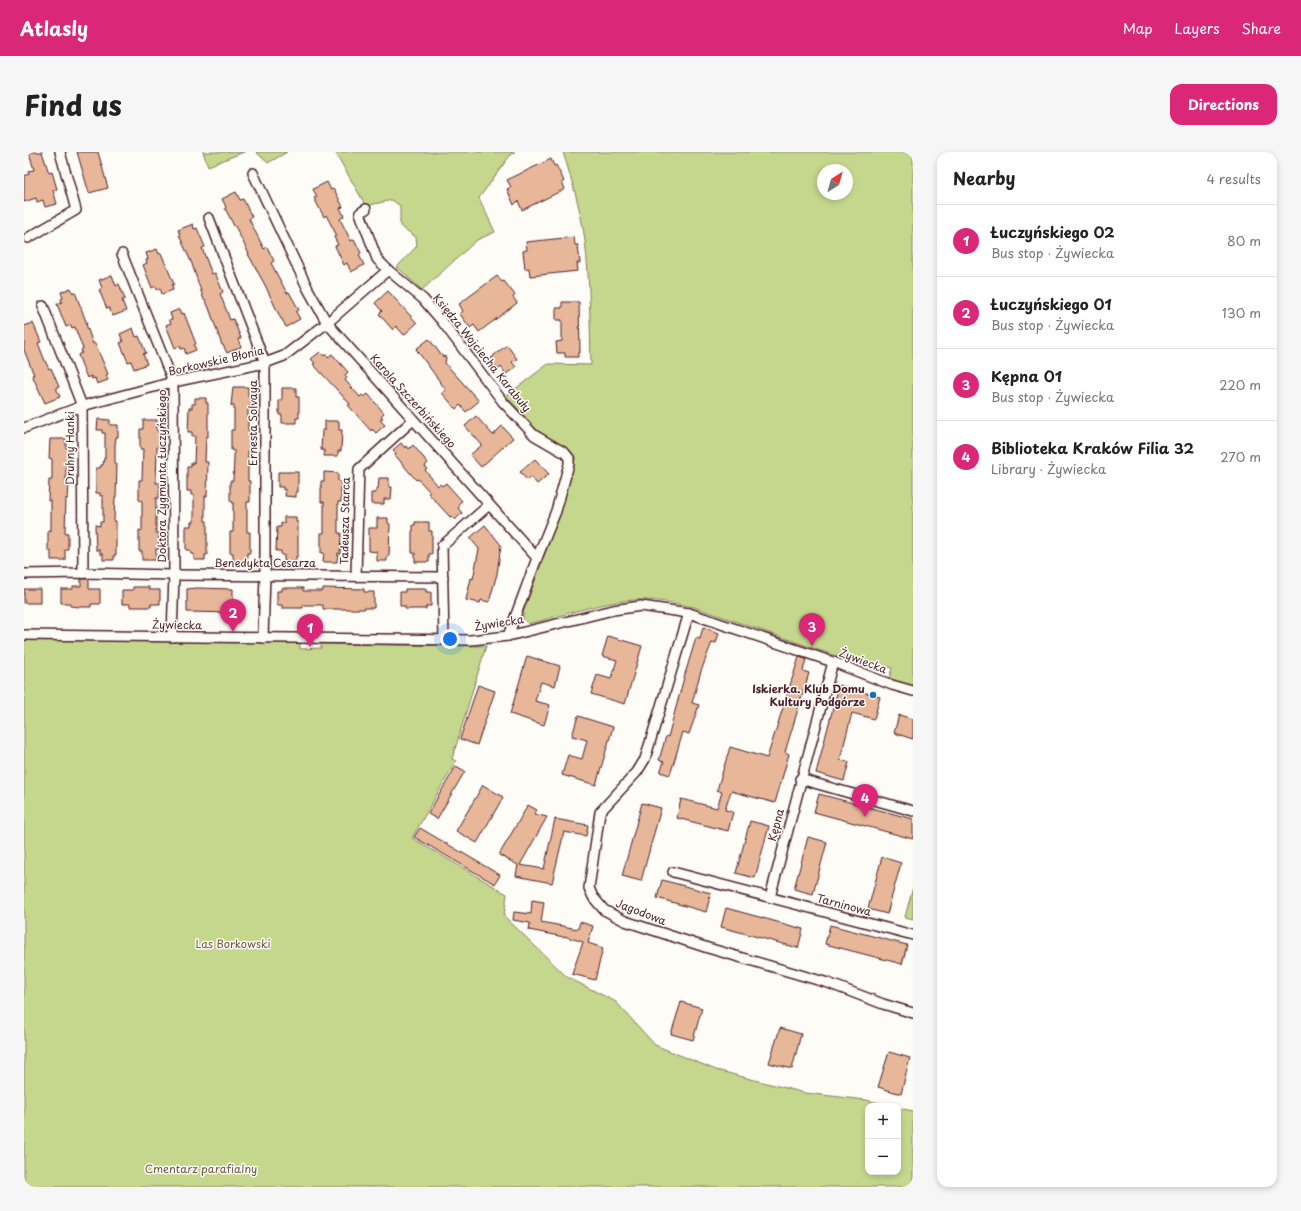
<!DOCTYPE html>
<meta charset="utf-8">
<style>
body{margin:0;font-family:"Playpen Sans",sans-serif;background:#f6f6f6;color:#222}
.controls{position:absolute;right:12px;bottom:12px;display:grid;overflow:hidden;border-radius:8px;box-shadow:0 2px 6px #0003}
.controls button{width:36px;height:36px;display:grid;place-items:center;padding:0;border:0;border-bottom:1px solid #e0e0e0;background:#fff;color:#222;font:20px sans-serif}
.compass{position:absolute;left:793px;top:12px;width:36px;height:36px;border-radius:50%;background:#fff;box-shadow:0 2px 6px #0003;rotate:37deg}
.you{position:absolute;left:426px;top:487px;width:14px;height:14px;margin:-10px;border:3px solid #fff;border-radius:50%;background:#1a73e8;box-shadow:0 0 0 6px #1a73e833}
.badge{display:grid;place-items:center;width:26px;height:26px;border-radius:50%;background:#db2777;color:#fff;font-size:13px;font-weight:700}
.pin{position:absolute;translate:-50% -33px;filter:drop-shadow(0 1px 2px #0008)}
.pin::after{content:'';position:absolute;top:21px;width:14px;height:12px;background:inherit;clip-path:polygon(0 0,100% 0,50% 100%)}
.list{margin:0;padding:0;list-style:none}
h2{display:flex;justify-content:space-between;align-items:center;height:52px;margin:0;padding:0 16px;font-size:17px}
h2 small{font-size:13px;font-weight:400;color:#767676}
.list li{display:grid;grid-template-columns:26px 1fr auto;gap:12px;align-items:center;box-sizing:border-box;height:72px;padding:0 16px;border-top:1px solid #e0e0e0}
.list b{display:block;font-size:15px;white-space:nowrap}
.list p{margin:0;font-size:13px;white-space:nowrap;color:#767676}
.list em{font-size:13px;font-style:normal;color:#767676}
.map{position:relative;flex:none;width:889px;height:1035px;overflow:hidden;border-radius:12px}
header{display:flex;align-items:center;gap:24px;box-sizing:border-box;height:56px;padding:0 20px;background:#db2777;color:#fff}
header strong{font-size:19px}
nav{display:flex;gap:22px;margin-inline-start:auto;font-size:14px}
.intro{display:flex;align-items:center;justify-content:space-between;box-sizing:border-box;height:96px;padding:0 24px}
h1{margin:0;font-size:28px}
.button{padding:10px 18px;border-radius:12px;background:#db2777;color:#fff;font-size:14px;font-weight:700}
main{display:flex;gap:24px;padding:0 24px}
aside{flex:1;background:#fff;border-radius:12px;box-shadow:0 2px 6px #0003}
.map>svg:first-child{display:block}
</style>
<header>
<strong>Atlasly</strong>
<nav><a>Map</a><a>Layers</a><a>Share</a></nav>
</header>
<div class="intro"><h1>Find us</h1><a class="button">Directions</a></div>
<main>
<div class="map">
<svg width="889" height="1035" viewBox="0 0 889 1035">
<rect width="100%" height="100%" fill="#fdfcf7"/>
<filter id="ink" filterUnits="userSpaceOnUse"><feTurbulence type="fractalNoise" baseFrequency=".025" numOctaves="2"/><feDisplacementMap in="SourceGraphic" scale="8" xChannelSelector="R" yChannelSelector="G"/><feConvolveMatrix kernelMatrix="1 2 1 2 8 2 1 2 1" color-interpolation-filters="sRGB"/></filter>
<g filter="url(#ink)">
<g fill="#c5d78c" stroke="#887b5c" fill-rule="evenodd">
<polygon points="179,0 220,0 184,14"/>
<polygon points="232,0 263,0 244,11"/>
<polygon points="311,0 491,0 487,2 455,46 471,80 453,88 398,138 373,115 393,94 392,85 376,74 376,54 368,48 342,54"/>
<path d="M 539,0 L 889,0 L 889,534 L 865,527 L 868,516 L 849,511 L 847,516 L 670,455 C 650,451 629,447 609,448 C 573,451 538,464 504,472 L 499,467 L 499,461 L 537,358 L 552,304 L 515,280 L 482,244 L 524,212 L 567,213 C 566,172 566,130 561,89 C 557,58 548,29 539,0 ZM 799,18 L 823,18 L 823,42 L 799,42 Z"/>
<polygon points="0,488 276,491 276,497 297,496 297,492 462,494 428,607 432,609 388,686 483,742 480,764 543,825 592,850 631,893 692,918 781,941 842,948 867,954 844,954 844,1020 874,1020 874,956 889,959 889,1035 0,1035"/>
<polygon points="889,735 889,767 881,765"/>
</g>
<g fill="#e8b799" stroke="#4a1f2b">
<polygon points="5,0 18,0 25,21 28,20 33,37 29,38 33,52 21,55 19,48 13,50 12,46 0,50 0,24 5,22 4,19 10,18"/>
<polygon points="53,0 74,0 84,36 65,41"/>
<polygon points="527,7 530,14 532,13 540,29 538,30 541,37 498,58 494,49 490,53 483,37 487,35 483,28"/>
<polygon points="303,30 307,38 310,37 319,55 316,56 320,64 316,67 327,89 330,87 337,101 335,103 340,113 327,120 323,111 320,113 311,94 314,93 310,85 313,84 302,63 300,65 290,46 293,45 289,37"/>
<polygon points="212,40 216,48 219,47 228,65 225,67 240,97 243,95 250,109 247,111 256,128 263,141 265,140 275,158 272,160 276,167 262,175 258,167 257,167 241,133 224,102 225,102 211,74 210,74 201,56 202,55 198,47"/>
<polygon points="169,72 170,77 173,76 181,95 178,96 184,112 188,122 191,121 199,140 196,142 203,160 206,168 209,167 217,186 214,187 217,195 203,201 199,193 198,193 185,156 181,147 180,148 168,112 155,83 156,83 154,78"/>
<polygon points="550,85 551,93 554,93 556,111 553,111 554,119 506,124 505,116 501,117 499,99 503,98 502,90"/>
<polygon points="133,97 135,102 137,101 150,132 148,133 149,138 138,142 136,136 133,138 132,134 128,136 119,113 123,111 122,108 124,107 122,101"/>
<polygon points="88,123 92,134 95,132 101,147 98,148 102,159 89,164 85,156 83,157 75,138 78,136 75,128"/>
<polygon points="473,124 478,130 480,129 491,143 489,145 493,151 455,180 450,173 446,176 436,162 439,159 435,152"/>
<polygon points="47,136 49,141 51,140 63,172 62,172 69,192 71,191 84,222 82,223 84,228 73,232 71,226 68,227 67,224 63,226 54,203 58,201 57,198 59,197 53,181 51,175 48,176 47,173 42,175 33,152 38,150 37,147 39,146 37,140"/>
<polygon points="364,139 393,171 380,183 372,174 369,178 355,162 358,159 351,151"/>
<polygon points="538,150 555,150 556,201 554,201 554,205 541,205 541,201 533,201 532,190 538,189 538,168 532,168 532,156 538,156"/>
<polygon points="156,157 158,162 160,161 172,192 170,193 172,198 162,202 160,196 157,197 156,194 151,196 142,173 147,171 145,168 148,167 146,161"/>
<polygon points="9,171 17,190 14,191 21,209 25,217 27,216 35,235 32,236 36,245 21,251 8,223 10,223 0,198 0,174"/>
<polygon points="109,176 112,185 115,184 122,201 119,202 123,212 110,217 107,209 104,210 96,191 99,190 96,182"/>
<polygon points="405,187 418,204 422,205 421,211 455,249 442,260 436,253 432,257 418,241 422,238 392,197"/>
<polygon points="483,193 493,207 488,210 492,215 482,222 477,215 474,218 466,207 469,205 469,204"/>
<polygon points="296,200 300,204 302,202 304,205 308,202 324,220 321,223 323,226 321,228 336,245 338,243 340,245 344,242 360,261 357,264 359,266 356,268 361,273 352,281 348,277 347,279 324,253 326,252 289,212 291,211 287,207"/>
<polygon points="209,235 224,235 224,244 227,244 227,254 224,256 224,278 227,278 227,299 224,299 224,329 226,329 226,350 223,350 223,380 226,380 226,401 223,401 223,410 209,409 209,401 206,401 206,380 209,380 209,350 206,349 206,329 209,329 210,307 210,299 207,298 207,278 210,278 210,254 207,254"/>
<polygon points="258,236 272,236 272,245 275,245 275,266 272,266 272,271 258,271 258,263 255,263 255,248 258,248"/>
<polygon points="171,246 182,246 182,251 184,251 184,285 182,285 181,310 184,310 183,344 181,344 181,369 183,369 183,403 181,403 181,408 170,408 170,402 167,402 166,398 162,398 162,374 167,374 167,370 170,370 170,343 167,343 167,339 163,339 163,315 167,315 167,311 170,311 171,284 168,284 168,280 164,280 165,256 168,256 168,252 171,252"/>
<polygon points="452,264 469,283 478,274 489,286 457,315 446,303 458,293 441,274"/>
<polygon points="74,267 86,268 86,273 94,273 94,285 92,285 91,293 91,311 93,312 92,345 91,345 90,369 92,369 92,403 90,403 90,408 79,408 79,402 76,402 76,398 72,398 71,373 76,374 76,370 79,370 79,344 76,344 76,341 72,341 72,316 76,316 77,313 79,313 80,306 81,306 81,281 78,281 78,278 73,278"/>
<polygon points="119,268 133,268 133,279 136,279 136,295 133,295 132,331 136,331 135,346 132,346 132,381 135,381 135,397 132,397 132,408 118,408 118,399 115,399 115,378 118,379 118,349 115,348 115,328 118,328 119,297 116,297 116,277 119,277"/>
<polygon points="301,269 315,269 315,278 318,278 317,299 314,299 314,304 300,304 300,298 297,298 298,278 301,278"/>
<polygon points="26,287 42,287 42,296 45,296 45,307 42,308 42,331 45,331 44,347 42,346 41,381 44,381 44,397 41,397 41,408 27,408 27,399 24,399 24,378 27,379 27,349 24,349 25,328 28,328 28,307 25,306"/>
<polygon points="377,291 381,296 383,294 385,297 389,293 404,311 401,314 403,317 401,318 414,334 416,332 418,334 422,331 438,349 434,352 436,354 434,356 438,361 431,368 427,364 426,365 404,341 406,340 394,327 392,328 371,303 372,302 369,298"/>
<polygon points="511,307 525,322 513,332 507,325 503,328 496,320"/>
<polygon points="254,320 274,320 274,340 272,340 272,345 261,344 262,338 259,338 259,335 254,335"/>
<polygon points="300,320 314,321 314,329 317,330 317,350 314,350 314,381 317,381 316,402 314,401 313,410 299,410 300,401 297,401 297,381 300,381 300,350 297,350 297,329 300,329"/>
<polygon points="355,326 365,326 365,335 368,335 367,347 360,347 360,352 347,352 347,341 352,341 352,337 354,337"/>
<polygon points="260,365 272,365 272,370 274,370 274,404 272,404 272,409 260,409 260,403 257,403 257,399 252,399 253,375 257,375 257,371 260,371"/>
<polygon points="353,366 364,366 364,371 366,372 365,404 363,404 363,409 353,409 353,400 345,399 345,376 353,376"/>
<polygon points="391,370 405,370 405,379 408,379 408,402 405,402 405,410 391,410 391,401 388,401 388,379 389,379 389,373 391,373"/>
<polygon points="461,373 477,393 473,422 465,450 457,448 456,451 442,448 447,426 449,427 455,397 446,386"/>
<polygon points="57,427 65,427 65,437 76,437 76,452 67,452 67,455 56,455 46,454 46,451 37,451 37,437 49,437 49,434 57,434"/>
<polygon points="109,435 125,435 125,438 136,438 136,452 127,452 127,455 106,455 106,452 98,452 98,438 109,438"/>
<polygon points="173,436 209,437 209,461 163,460 163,437"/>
<polygon points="258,436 279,436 279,439 299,439 299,436 340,437 340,440 350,440 350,456 340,456 340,457 299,457 299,453 279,453 279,456 258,456 258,453 253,453 253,439 258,439"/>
<rect x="0" y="437" width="16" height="14"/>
<polygon points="381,437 402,437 402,440 407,440 407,454 402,454 402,457 381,457 381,454 376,454 376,440 381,440"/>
<polygon points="679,475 695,481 692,491 688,490 676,522 668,551 675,553 665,582 659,580 646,623 636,620 640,610 635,608 642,584 644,585 661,522 672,486 676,487"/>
<polygon points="584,484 618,494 601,552 567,542 573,523 587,527 593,508 578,504"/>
<polygon points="503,504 536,514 531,534 517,530 511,549 526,553 520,573 486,562"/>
<polygon points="775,505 782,507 779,519 785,521 761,600 765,602 751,651 707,639 701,658 709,660 704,679 653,666 657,647 693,656 698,640 693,638 706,595 743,606"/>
<polygon points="454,533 471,539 453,593 436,587"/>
<polygon points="815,533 856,545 850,567 828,561 816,608 825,610 820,629 792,621"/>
<polygon points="875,563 889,567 889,587 870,581"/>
<polygon points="554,564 589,575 572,633 538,623 544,603 558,607 563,588 548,584"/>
<polygon points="432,614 441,619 413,667 404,662"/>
<polygon points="459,633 479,645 453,691 432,679"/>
<polygon points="795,642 889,667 889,687 790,660"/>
<polygon points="618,651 637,656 617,729 598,724"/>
<polygon points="504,653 513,658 510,662 523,665 496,713 520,717 531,667 564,673 562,684 540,680 528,731 492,724 494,713 475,703"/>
<polygon points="726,669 745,674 731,726 712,721"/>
<polygon points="396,676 476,723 471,732 390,685"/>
<polygon points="784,685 803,690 789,742 770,737"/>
<polygon points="858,705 877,711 863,762 844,757"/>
<polygon points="638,728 687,741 682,760 633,746"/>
<polygon points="508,748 520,750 517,770 554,777 556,770 569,774 564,791 579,796 571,828 548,822 559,790 540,784 540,785 505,778 506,771 489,768 490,760 507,762"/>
<polygon points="702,756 779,777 774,796 697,775"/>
<polygon points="806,773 883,793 878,812 801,792"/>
<polygon points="657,850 678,856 669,888 647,882"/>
<polygon points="756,876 777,882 768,917 745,911"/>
<polygon points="865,900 886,906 877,942 854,935"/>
</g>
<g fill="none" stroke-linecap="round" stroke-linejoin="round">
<defs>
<g id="minor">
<polyline points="229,21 284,137 303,171 513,406 484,484"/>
<polyline points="342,57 336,61 353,107 364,118 399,147 417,168 479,250 510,283 541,301 545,306 545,312 532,359 513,406"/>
<polyline points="185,66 241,211 241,423 239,486"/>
<polyline points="4,86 52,58 36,0"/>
<polyline points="98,102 149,230 150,423 148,485"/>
<polyline points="19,154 58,254 59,421"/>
<polyline points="0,276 58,254 149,230 241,211 260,204 303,171 364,118"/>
<polyline points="0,422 59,421 150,423 419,425"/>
<polyline points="332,424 335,317 389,268"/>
<polyline points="665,461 621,607 613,620 576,660 565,736 569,745 580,758 601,769 684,796 804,831 859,852 889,861"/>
<polyline points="0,483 447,488 484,484 589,458 617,454 665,461 809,510 868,533 889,539"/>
<polyline points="420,487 418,394 465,353"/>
<polyline points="776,627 889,659"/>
<polyline points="649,720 889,783"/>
<polyline points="746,745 809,510"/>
</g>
</defs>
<use href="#minor" stroke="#4a1f2b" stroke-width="12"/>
<use href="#minor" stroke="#fdfcf7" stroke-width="9"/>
</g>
</g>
<circle fill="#1f6fb2" stroke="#fdfcf7" stroke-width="1.5" cx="849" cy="543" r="4"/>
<g text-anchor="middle" stroke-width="3" stroke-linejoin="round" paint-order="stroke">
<g font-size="11" fill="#4a1f2b" stroke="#fdfcf7">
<text transform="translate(458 201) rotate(51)" y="4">Księdza Wojciecha Karabuły</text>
<text transform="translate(192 209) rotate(-13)" y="4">Borkowskie Błonia</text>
<text transform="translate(389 249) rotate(48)" y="4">Karola Szczerbińskiego</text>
<text transform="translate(229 271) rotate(-90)" y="4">Ernesta Solvaya</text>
<text transform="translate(46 296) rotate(-90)" y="4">Druhny Hanki</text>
<text transform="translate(138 324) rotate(-90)" y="4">Doktora Zygmunta Łuczyńskiego</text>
<text transform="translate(321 369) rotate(-89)" y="4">Tadeusza Starca</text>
<text x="241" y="415">Benedykta Cesarza</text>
<text transform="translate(475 471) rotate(-9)" y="4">Żywiecka</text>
<text transform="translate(153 473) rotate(1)" y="4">Żywiecka</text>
<text transform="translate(839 509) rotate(21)" y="4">Żywiecka</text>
<text transform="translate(752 673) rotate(-75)" y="4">Kępna</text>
<text transform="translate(820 753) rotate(15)" y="4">Tarninowa</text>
<text transform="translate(617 760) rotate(21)" y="4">Jagodowa</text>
</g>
<g font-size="11" font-weight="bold" fill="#4a1f2b" stroke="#fdfcf7" text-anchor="end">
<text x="841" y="541">Iskierka. Klub Domu<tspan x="841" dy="13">Kultury Podgórze</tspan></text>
</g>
<g font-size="11" fill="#6f5648" stroke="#fdfcf7">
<text x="209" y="796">Las Borkowski</text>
<text x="177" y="1021">Cmentarz parafialny</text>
</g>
</g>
</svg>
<div class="controls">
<button>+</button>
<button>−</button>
</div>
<svg class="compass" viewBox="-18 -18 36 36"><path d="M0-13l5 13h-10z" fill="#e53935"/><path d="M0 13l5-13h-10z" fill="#767676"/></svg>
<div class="you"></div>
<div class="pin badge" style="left:286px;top:495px">1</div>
<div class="pin badge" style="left:209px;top:480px">2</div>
<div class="pin badge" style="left:788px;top:494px">3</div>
<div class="pin badge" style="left:841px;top:665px">4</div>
</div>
<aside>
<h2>Nearby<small>4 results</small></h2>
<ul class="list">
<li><span class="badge">1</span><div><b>Łuczyńskiego 02</b><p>Bus stop · Żywiecka</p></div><em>80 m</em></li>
<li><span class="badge">2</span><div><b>Łuczyńskiego 01</b><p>Bus stop · Żywiecka</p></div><em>130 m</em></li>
<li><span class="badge">3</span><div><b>Kępna 01</b><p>Bus stop · Żywiecka</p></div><em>220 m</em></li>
<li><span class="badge">4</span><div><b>Biblioteka Kraków Filia 32</b><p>Library · Żywiecka</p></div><em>270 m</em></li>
</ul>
</aside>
</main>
